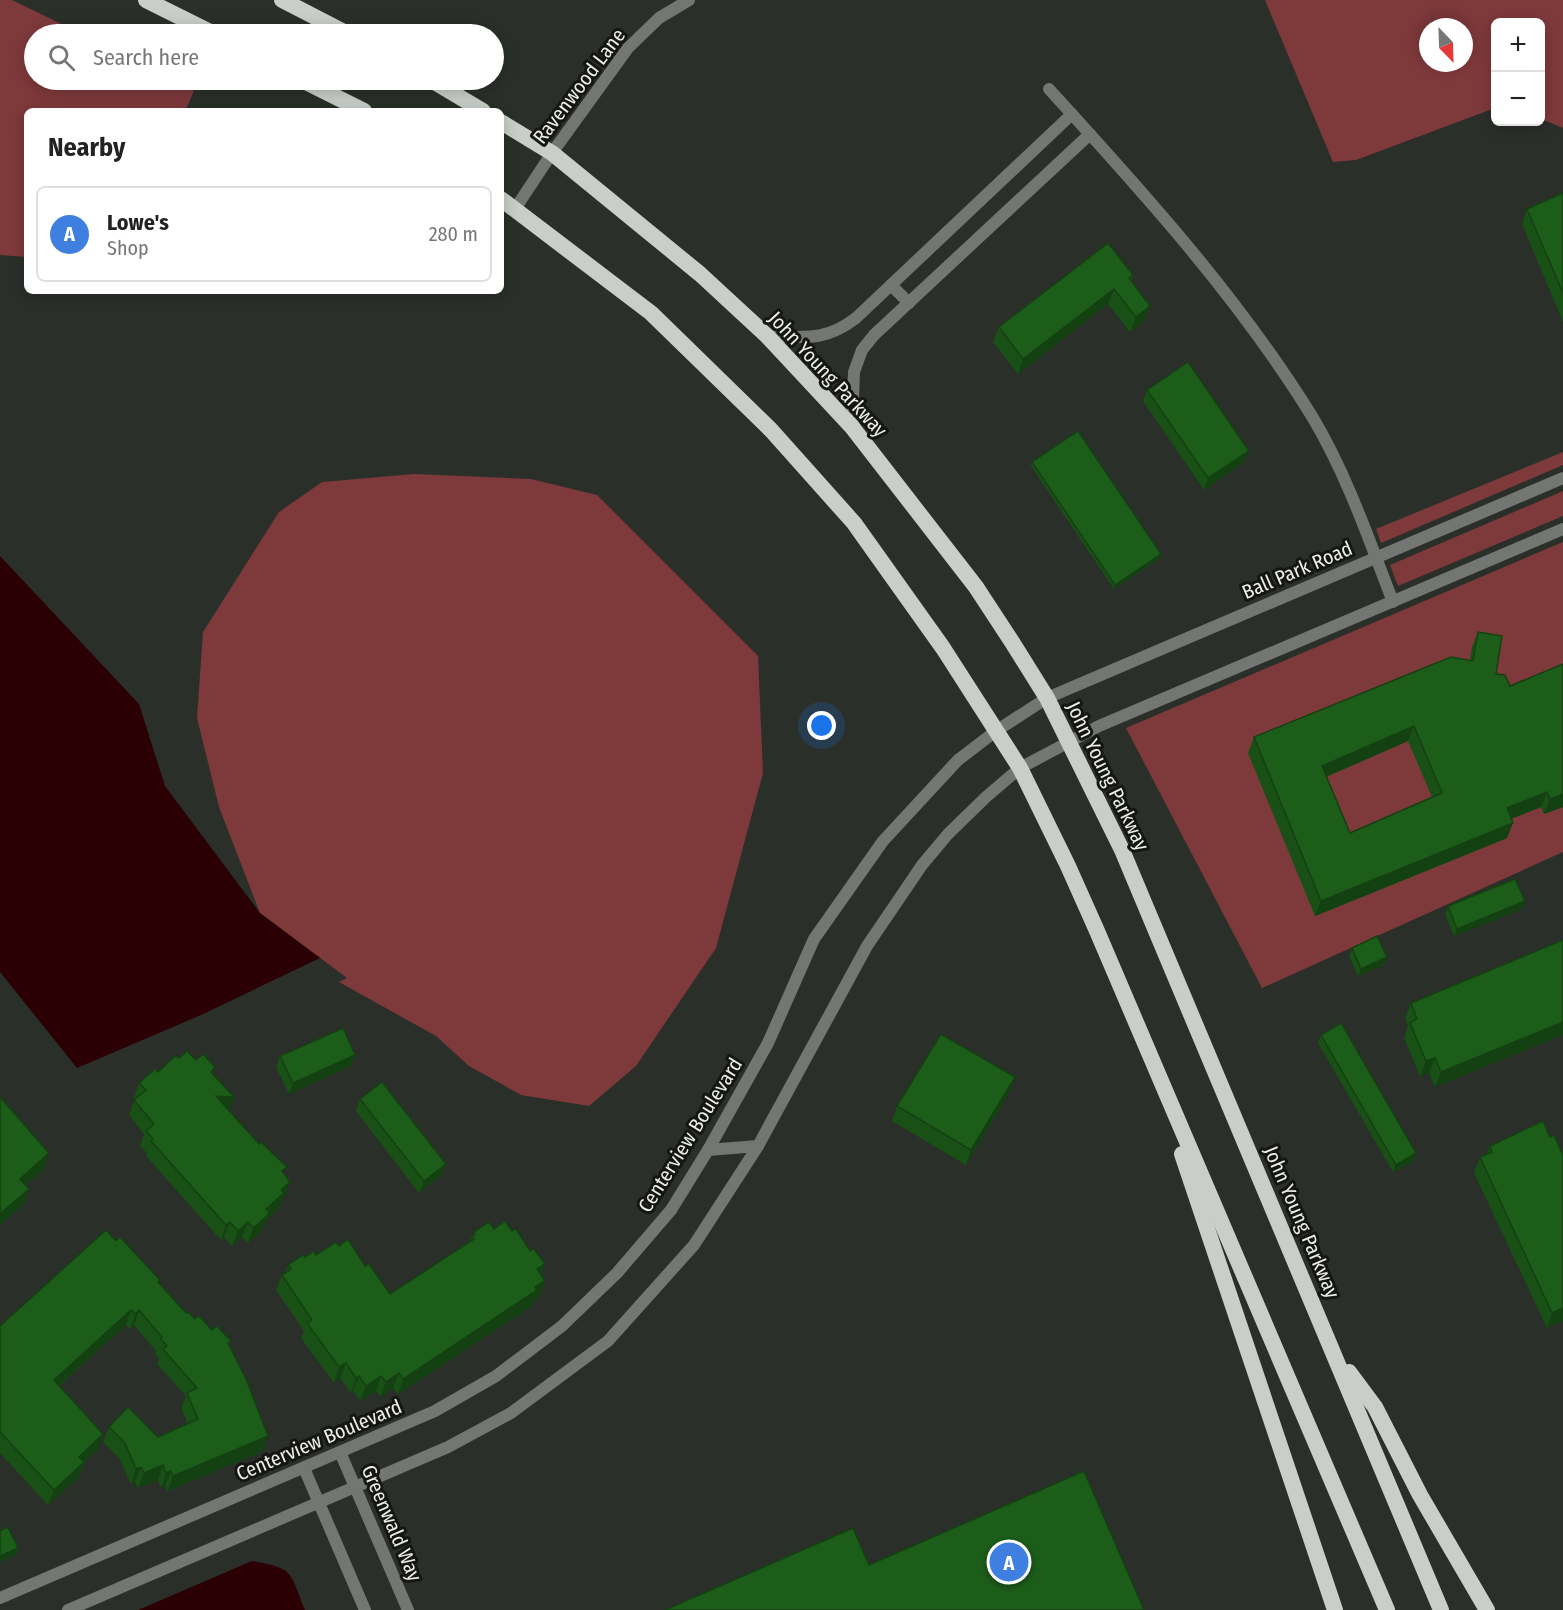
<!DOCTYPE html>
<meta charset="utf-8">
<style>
body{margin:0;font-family:"Fira Sans Condensed",sans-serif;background:#f6f6f6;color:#222}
.controls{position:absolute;right:18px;top:18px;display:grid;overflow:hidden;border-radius:9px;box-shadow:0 3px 15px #0003}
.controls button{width:54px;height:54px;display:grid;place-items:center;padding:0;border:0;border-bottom:2px solid #e0e0e0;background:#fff;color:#222;font:30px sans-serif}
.compass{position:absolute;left:1419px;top:18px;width:54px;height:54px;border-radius:50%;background:#fff;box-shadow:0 3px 15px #0003;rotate:157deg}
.you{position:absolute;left:822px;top:726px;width:21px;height:21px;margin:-15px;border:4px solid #fff;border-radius:50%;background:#1a73e8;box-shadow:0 0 0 9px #1a73e833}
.badge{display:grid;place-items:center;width:39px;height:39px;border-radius:50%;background:#815858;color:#fff;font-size:20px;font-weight:700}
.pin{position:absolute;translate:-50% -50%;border:3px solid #fff;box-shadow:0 2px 6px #0006}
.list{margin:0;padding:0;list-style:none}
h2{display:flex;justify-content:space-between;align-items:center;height:78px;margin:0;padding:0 24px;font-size:26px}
h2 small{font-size:20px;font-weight:400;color:#767676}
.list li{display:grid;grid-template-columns:39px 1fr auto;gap:18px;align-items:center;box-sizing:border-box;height:96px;margin:0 12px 12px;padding:0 12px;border:2px solid #e0e0e0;border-radius:9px}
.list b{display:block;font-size:22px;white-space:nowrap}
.list p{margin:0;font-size:20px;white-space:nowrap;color:#767676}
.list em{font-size:20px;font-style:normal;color:#767676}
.icon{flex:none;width:33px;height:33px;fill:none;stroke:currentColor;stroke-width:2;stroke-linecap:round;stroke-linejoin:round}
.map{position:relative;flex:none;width:1563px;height:1610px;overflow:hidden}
.search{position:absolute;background:#fff;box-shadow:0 3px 15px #0003;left:24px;top:24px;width:480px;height:66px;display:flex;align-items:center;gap:15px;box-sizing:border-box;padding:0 21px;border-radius:33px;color:#767676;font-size:22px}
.panel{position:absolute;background:#fff;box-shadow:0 3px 15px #0003;left:24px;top:108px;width:480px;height:186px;border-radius:9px}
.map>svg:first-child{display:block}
</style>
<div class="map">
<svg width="1563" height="1610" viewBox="0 0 1563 1610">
<rect width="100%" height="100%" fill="#2b2f2a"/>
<g fill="#7e393b" fill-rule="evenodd">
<polygon points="0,0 12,0 82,34 34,34 34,80 172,80 194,91 185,111 27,111 27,257 0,255"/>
<path d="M 1265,0 L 1563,0 L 1563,128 L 1541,119 L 1540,22 L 1496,22 L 1495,108 L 1356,160 L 1333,162 ZM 1428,27 L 1464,27 L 1464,63 L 1428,63 Z"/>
<polygon points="1563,452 1563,465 1381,543 1376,529"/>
<polygon points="414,474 531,479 597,495 758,656 763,773 716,948 636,1066 589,1106 521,1095 469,1066 436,1036 339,982 347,978 260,913 219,807 197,718 203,632 279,512 322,482"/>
<polygon points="1563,491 1563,516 1398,586 1390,565"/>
<polygon points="1563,542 1563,852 1262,988 1126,728"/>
</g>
<g fill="#2a0005">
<polygon points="0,556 139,704 165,786 260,913 320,958 201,1015 77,1068 0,972"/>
<path d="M 252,1561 C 295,1569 289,1571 305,1610 L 138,1610 Z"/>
</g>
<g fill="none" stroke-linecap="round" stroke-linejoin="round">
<g stroke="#747674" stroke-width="12">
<path d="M 1049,89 C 1143,192 1240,299 1313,418 C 1347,475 1369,540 1393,602"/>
<polyline points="515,209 552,153 628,48 659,18 689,0"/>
<polyline points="891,285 909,303"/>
<path d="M 767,336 C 804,337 825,342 856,318 L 1072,114"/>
<polyline points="852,427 854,372 862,350 874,335 1090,134"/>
<polyline points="708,1150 758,1146"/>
</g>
<g stroke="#747674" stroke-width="12">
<polyline points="340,1452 408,1610"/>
<polyline points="304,1468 365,1610"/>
<polyline points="0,1598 435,1411 496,1376 562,1326 617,1273 671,1210 708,1150 768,1043 814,939 883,841 958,760 996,731 1047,698 1075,686 1563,478"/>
<polyline points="68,1610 448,1447 511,1413 608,1341 694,1245 758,1146 867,946 922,865 948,834 986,797 1020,768 1099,726 1563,529"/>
</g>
<g stroke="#c9cec9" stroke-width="16">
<polyline points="146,0 214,34"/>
<polyline points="282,0 348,34"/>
<polyline points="302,80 364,111"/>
<polyline points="431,80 483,111"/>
<polyline points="501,122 552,153 700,274 767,336 852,427 976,587 1012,642 1047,698 1122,850 1441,1610"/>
<polyline points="501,199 651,313 771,430 854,523 943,648 1020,768 1068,866 1097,931 1387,1610"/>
<polyline points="1182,1154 1335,1610"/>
<polyline points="1349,1372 1375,1407 1420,1495 1487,1610"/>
</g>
</g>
<g fill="#195016" fill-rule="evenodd">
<polygon points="1563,193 1563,322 1522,224 1527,209"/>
<polygon points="1133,275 1131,281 1150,306 1144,321 1130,332 1108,304 1018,374 993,342 999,327"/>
<polygon points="1147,390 1244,462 1204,490 1143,401"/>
<polygon points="1032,462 1161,554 1160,558 1114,589 1031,466"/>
<path d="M 1478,632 L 1496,674 L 1510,686 L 1563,664 L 1563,807 L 1544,814 L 1541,807 L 1511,819 L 1507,838 L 1315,916 L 1248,753 L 1254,737 L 1470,661 L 1472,647 ZM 1408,741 L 1432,797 L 1350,833 L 1326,777 Z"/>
<polygon points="1448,906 1522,909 1454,936 1445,914"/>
<polygon points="1563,940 1435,1087 1429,1073 1420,1076 1404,1038 1408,1026 1405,1018 1411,1003"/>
<polygon points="1352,948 1384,965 1358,976 1349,956"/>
<polygon points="1321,1035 1416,1153 1414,1161 1393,1172 1318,1043"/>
<polygon points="280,1056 351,1066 289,1094 276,1067"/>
<polygon points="179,1058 196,1060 213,1074 234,1097 229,1110 284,1174 285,1197 282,1199 279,1208 266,1220 261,1231 248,1243 242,1237 232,1246 224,1237 221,1240 146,1156 147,1153 140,1146 144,1134 129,1115 135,1099 134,1098 139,1083 158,1072"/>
<polygon points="1015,1077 1009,1093 966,1165 892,1121 897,1106"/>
<polygon points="360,1099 442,1175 419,1193 356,1111"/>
<polygon points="1550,1137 1563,1155 1563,1322 1563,1321 1547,1328 1474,1173 1480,1157 1487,1154 1490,1146"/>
<polygon points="494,1229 512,1231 530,1251 545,1264 541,1275 545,1281 540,1296 534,1300 532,1306 398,1394 393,1388 380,1397 376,1391 360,1401 353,1391 351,1393 340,1378 334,1383 301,1338 304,1331 276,1290 282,1275 285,1273 288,1265 305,1257 316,1255 339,1246 365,1266 390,1294 469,1243 472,1236 473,1235 474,1232"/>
<polygon points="116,1241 160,1280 159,1283 186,1313 212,1330 231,1341 229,1345 263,1451 168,1491 165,1486 161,1488 158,1480 138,1488 135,1482 131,1484 119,1458 103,1442 109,1427 158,1437 188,1424 181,1408 186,1396 157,1364 159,1359 155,1354 156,1351 134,1325 130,1329 126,1325 59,1386 98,1449 84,1462 79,1477 48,1505 0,1453 0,1326"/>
</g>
<g fill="#144112">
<polygon points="1114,289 1108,304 1018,374 1023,359"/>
<polygon points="1150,306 1144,321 1130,332 1136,317"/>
<polygon points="1249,451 1244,462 1204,490 1208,478"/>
<polygon points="1161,554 1160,558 1114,589 1115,585"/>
<polygon points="1414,726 1408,741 1316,781 1322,766"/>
<polygon points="1547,792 1541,807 1501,823 1507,808"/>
<polygon points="1563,794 1563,807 1544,814 1550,799"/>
<polygon points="1513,823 1507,838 1315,916 1321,901"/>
<polygon points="1525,901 1522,909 1454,936 1457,929"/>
<polygon points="1387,957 1384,965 1358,976 1361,969"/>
<polygon points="1563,1022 1563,1035 1435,1087 1441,1072"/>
<polygon points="355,1055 351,1066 289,1094 293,1083"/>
<polygon points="1435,1058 1429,1073 1420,1076 1426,1061"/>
<polygon points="1015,1077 1009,1093 966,1165 971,1150"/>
<polygon points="216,1096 234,1097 228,1112"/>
<polygon points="49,1153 44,1169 15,1194 20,1179"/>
<polygon points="1416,1153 1414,1161 1393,1172 1396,1165"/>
<polygon points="446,1164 442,1175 419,1193 424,1181"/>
<polygon points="290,1182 285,1197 282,1199 279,1208 266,1220 261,1231 248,1243 253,1228 281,1190"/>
<polygon points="29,1189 24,1204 0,1225 0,1214"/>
<polygon points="230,1222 224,1237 221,1240 226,1225"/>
<polygon points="248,1222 242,1237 232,1246 238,1231"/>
<polygon points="545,1264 539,1279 537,1269"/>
<polygon points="545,1281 540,1296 534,1300 532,1306 398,1394 403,1379"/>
<polygon points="1563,1308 1563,1321 1547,1328 1552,1313"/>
<polygon points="131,1310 126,1325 48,1395 54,1380"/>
<polygon points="139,1310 134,1325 130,1329 136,1314"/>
<polygon points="346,1363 340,1378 334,1383 339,1367"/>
<polygon points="399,1373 393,1388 380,1397 386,1382"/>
<polygon points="359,1376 353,1391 351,1393 356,1378"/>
<polygon points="381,1376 376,1391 360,1401 366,1386"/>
<polygon points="103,1434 98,1449 73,1472 79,1457"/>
<polygon points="268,1436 263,1451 168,1491 173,1476"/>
<polygon points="84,1462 79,1477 48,1505 54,1490"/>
<polygon points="163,1465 158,1480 138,1488 144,1473"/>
<polygon points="141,1467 135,1482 131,1484 136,1469"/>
<polygon points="171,1471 165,1486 161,1488 166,1473"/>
<polygon points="18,1548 15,1556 0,1562 0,1556"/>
</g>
<g fill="#1d5d1a" stroke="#144112" stroke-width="1.5" fill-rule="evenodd">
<polygon points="1563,193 1563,293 1527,209"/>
<polygon points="1108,243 1133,275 1129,278 1150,306 1136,317 1114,289 1023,359 999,327"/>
<polygon points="1188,362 1249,451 1208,478 1147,390"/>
<polygon points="1078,431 1161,554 1115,585 1032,462"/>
<path d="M 1478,632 L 1502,636 L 1496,674 L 1505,675 L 1510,686 L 1563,664 L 1563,794 L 1550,799 L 1547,792 L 1507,808 L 1513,823 L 1321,901 L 1254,737 L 1451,657 L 1473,661 ZM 1414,726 L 1442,793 L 1350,833 L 1322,766 Z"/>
<polygon points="1515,879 1525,901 1457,929 1448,906"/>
<polygon points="1377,936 1387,957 1361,969 1352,948"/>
<polygon points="1563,940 1563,1022 1441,1072 1435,1058 1426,1061 1410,1023 1417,1019 1411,1003"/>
<polygon points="1341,1023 1416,1153 1396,1165 1321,1035"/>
<polygon points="343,1028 355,1055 293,1083 280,1056"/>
<polygon points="941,1034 1015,1077 971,1150 897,1106"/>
<polygon points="187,1051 196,1060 203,1054 215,1067 211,1072 234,1097 216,1096 259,1144 261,1142 287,1167 282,1171 290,1182 281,1190 284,1193 266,1209 269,1212 267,1216 253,1228 248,1222 238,1231 230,1222 226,1225 151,1141 153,1139 146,1131 154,1124 134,1100 146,1090 139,1083 155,1069 158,1072 175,1056 179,1058"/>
<polygon points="382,1082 446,1164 424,1181 360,1099"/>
<polygon points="0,1097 49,1153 20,1179 29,1189 0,1214"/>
<polygon points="1543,1121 1550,1137 1554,1135 1563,1155 1563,1308 1552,1313 1480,1157 1492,1152 1490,1146"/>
<polygon points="505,1221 512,1231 516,1229 530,1251 533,1248 545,1264 537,1269 545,1281 535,1287 537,1290 403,1379 399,1373 386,1382 381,1376 366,1386 359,1376 356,1378 346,1363 339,1367 307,1323 312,1320 282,1275 291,1269 288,1265 303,1255 305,1257 314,1251 316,1255 336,1242 339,1246 348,1239 365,1266 369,1264 390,1294 474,1239 472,1236 475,1234 474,1232 489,1222 494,1229"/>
<polygon points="106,1230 116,1241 120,1237 160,1280 158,1282 186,1313 188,1312 195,1319 199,1316 212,1330 217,1326 231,1341 228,1343 246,1379 268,1436 173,1476 171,1471 166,1473 163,1465 144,1473 141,1467 136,1469 125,1443 109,1427 128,1407 158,1437 198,1419 187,1393 197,1388 163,1349 167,1346 161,1339 162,1337 139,1310 136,1314 131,1310 54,1380 103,1434 79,1457 84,1462 54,1490 0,1432 0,1326"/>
<polygon points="1084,1471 1144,1610 665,1610 853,1528 869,1565"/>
<polygon points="8,1527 18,1548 0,1556 0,1531"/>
</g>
<g text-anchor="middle" stroke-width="6" stroke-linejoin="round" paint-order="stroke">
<g font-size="20" fill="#ecefec" stroke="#151614">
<text transform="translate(579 86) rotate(-53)" y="7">Ravenwood Lane</text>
<text transform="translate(828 374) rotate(47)" y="7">John Young Parkway</text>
<text transform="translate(1297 570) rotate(-23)" y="7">Ball Park Road</text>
<text transform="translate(1108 776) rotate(64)" y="7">John Young Parkway</text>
<text transform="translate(690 1135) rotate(-58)" y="7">Centerview Boulevard</text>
<text transform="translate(1302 1222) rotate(67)" y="7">John Young Parkway</text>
<text transform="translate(319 1440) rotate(-23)" y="7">Centerview Boulevard</text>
<text transform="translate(392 1523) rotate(67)" y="7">Greenwald Way</text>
</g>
</g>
</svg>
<div class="controls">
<button>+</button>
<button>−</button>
</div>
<svg class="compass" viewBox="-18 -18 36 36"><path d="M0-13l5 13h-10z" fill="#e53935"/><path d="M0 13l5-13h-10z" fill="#767676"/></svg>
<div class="you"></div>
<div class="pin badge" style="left:1009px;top:1562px;background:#3f7fe0">A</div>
<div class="search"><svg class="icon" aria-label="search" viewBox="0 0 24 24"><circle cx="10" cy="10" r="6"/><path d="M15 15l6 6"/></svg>Search here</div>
<section class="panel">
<h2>Nearby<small></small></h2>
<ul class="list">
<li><span class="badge" style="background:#3f7fe0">A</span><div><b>Lowe's</b><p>Shop</p></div><em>280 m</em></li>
</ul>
</section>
</div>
